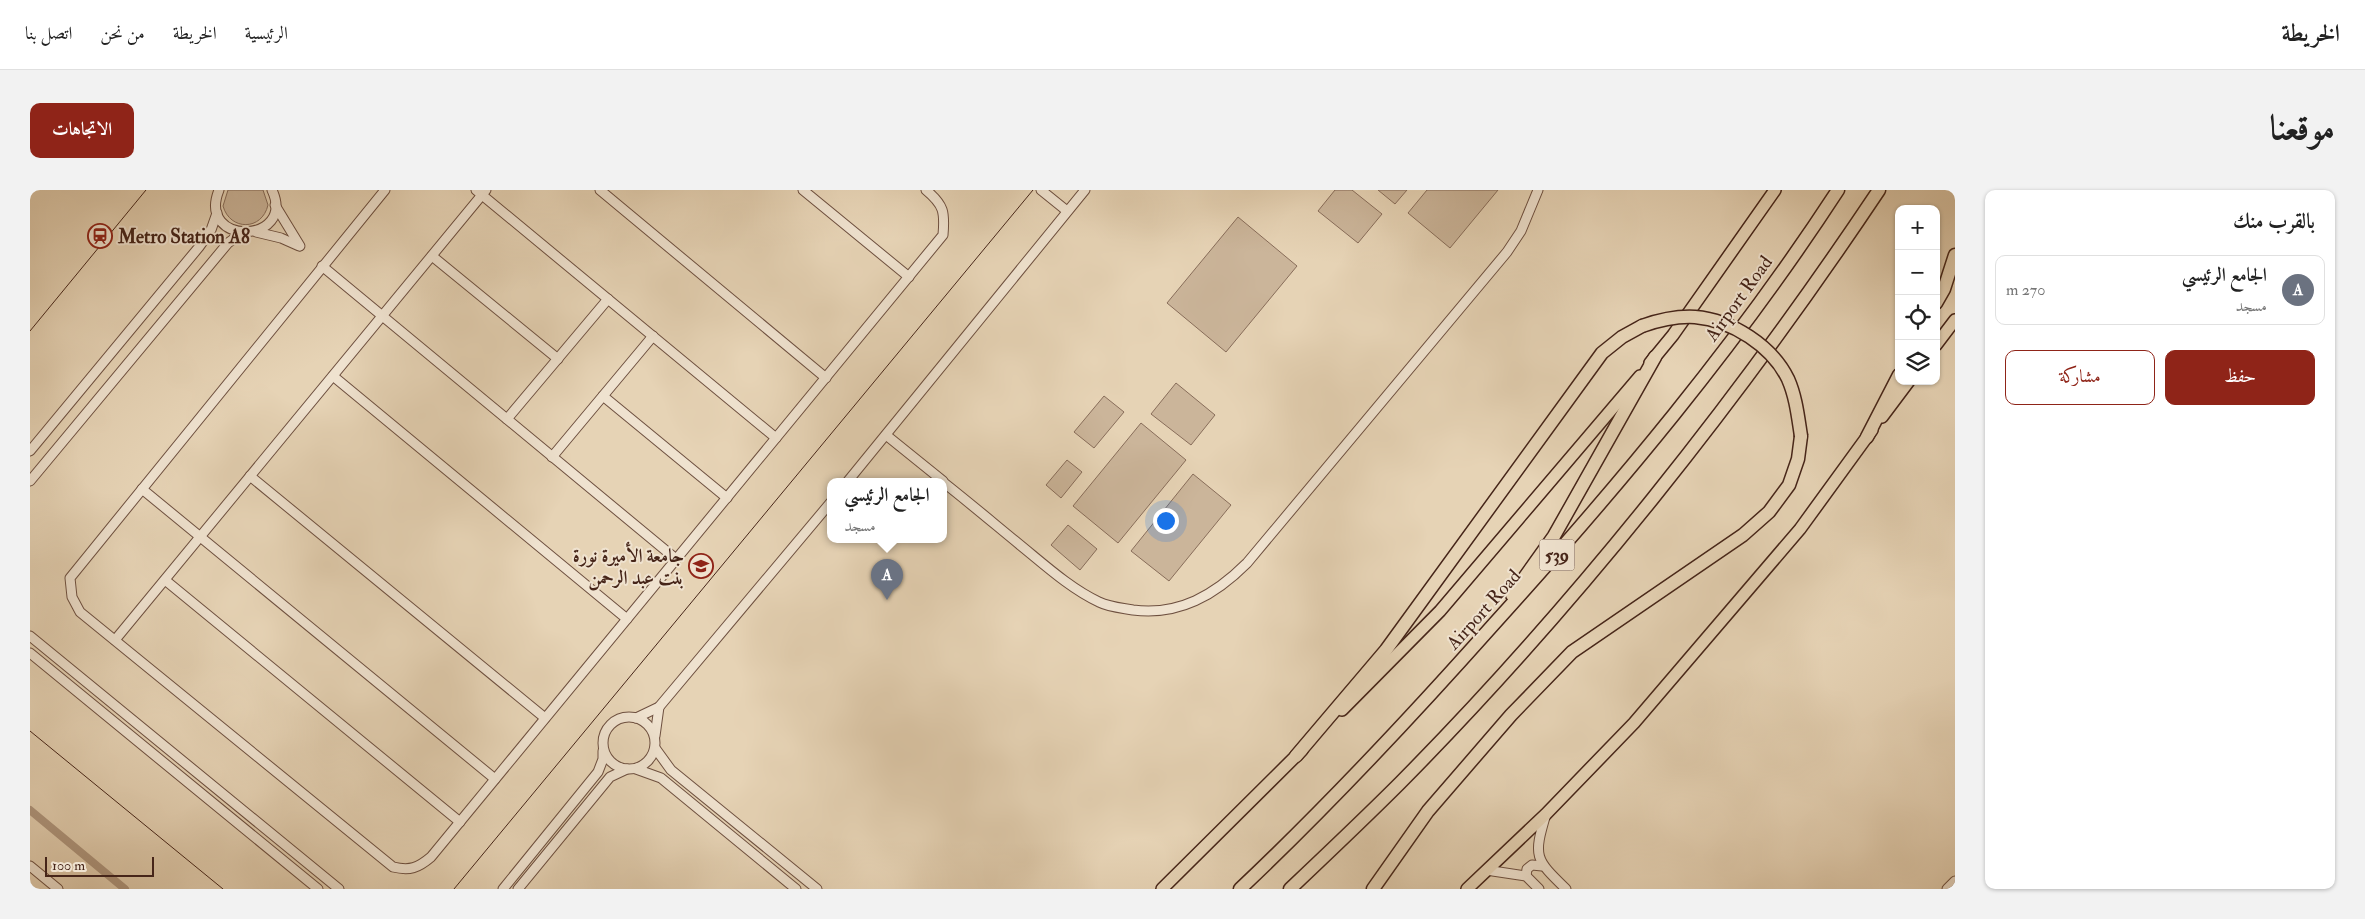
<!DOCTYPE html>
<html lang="ar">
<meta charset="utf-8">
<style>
body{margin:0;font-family:"IM FELL Double Pica",Amiri,serif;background:#f2f2f2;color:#222;direction:rtl}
.controls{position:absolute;right:15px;top:15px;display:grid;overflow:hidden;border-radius:10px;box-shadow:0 1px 4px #0004}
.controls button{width:45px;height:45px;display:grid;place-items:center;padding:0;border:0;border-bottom:1px solid #e0e0e0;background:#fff;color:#222;font:25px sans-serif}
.scale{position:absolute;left:15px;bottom:12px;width:109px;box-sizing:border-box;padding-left:5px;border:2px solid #462519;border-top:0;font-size:14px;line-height:18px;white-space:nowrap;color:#462519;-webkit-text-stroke:4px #efe2cf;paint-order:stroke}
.you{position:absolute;left:1135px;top:330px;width:18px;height:18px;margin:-12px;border:4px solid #fff;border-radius:50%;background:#1a73e8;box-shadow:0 0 0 8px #1a73e833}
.badge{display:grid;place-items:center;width:32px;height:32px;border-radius:50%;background:#8f2418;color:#fff;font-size:16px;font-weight:700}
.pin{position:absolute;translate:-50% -41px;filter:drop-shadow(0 1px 2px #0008)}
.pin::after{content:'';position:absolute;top:26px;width:18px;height:15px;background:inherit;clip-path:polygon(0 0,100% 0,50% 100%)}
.popup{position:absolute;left:797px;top:288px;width:120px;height:65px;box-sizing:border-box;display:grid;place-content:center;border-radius:10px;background:#fff;filter:drop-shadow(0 1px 4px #0005);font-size:16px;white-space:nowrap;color:#767676}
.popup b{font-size:19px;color:#222}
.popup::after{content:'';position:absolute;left:50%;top:100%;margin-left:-10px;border:10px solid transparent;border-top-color:#fff}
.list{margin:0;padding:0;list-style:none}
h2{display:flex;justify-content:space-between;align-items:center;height:65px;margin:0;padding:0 20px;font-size:21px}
h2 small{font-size:16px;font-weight:400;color:#767676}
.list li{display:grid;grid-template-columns:32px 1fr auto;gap:15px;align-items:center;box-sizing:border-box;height:70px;margin:0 10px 10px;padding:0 10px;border:1px solid #e0e0e0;border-radius:10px}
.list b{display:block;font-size:19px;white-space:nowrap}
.list p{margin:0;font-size:16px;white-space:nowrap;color:#767676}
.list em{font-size:16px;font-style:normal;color:#767676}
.actions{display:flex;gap:10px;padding:15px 20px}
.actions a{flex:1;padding:11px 0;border:1px solid #8f2418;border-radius:10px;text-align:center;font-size:18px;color:#8f2418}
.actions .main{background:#8f2418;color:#fff}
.icon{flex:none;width:28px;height:28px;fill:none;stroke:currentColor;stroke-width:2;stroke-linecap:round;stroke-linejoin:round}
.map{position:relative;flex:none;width:1925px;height:699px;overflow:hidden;direction:ltr;border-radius:10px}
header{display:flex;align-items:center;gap:30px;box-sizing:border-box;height:70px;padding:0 25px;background:#fff;border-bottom:1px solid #e0e0e0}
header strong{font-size:24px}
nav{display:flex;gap:28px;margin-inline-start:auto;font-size:18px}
.intro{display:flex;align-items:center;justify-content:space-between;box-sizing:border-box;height:120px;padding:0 30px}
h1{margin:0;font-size:35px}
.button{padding:12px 22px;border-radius:10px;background:#8f2418;color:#fff;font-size:18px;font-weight:700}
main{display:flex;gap:30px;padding:0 30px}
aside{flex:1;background:#fff;border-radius:10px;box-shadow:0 1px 4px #0004}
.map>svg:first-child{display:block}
</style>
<header>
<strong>الخريطة</strong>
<nav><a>الرئيسية</a><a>الخريطة</a><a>من نحن</a><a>اتصل بنا</a></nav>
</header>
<div class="intro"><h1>موقعنا</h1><a class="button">الاتجاهات</a></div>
<main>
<aside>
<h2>بالقرب منك<small></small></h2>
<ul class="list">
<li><span class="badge" style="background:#6b7280">A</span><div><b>الجامع الرئيسي</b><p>مسجد</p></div><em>270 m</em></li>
</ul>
<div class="actions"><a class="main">حفظ</a><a>مشاركة</a></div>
</aside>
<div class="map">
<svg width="1925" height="699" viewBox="0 0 1925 699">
<rect width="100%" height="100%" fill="#e6d3b5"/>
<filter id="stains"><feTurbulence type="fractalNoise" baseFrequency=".004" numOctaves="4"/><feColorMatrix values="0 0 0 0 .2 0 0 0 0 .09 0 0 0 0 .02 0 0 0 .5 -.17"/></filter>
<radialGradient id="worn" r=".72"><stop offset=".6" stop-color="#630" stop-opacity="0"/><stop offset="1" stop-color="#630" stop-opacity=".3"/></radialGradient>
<g fill="#cbb59a" stroke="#886d5a">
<path d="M 198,0 L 233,0 L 238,15 C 232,41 200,41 193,16 Z"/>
<polygon points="1305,0 1322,0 1352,24 1328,53 1288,21"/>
<polygon points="1348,0 1377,0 1365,14"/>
<polygon points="1397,0 1468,0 1420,58 1378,23"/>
<polygon points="1208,27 1267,76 1196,162 1137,113"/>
<polygon points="1146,193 1185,225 1161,255 1121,224"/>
<polygon points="1074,206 1094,222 1064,258 1044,242"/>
<polygon points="1111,233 1156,270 1088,353 1043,316"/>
<polygon points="1037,270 1052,282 1031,308 1016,295"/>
<polygon points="1163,284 1201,315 1139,391 1101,361"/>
<polygon points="1038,335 1067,359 1050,380 1021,355"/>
</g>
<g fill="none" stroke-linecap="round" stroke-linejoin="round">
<polyline stroke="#b09880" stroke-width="8" points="0,620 95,699"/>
<defs>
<g id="minor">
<path d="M 189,0 C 166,57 267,54 242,0"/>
<path d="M 355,0 L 40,388 L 42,407 L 50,422 L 363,677 C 380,681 388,678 401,667 L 913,45 C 915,22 914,15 896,0"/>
<polyline points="446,0 746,248"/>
<polyline points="570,0 796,188"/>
<polyline points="773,0 879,87"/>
<polyline points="1011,0 1037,21"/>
<polyline points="245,15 270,56"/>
<polyline points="226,42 251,48 269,56"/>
<polyline points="402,66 528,169"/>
<polyline points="292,76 646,369"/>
<polyline points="303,186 597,429"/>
<polyline points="573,206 697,308"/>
<polyline points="477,229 578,109"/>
<polyline points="856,245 913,291"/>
<polyline points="0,261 169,57 181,40 187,23"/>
<polyline points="522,267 623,146"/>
<polyline points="220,286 515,528"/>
<polyline points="0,291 198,53 212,43"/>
<polyline points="818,291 1055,0"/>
<path d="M 913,292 C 941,314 968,337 995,359 C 1018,378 1043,400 1069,412 C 1079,417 1092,418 1103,420 C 1149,426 1185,405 1217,373 L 1477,62 L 1491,41 L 1508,0"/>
<polyline points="112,299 465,589"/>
<polyline points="135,390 430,632"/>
<polyline points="0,446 309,699"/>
<polyline points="85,450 456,0"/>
<polyline points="0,463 288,699"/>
<circle cx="599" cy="553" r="26"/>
<polyline points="606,528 629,517 801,312"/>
<polyline points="625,546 629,517"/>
<polyline points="625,558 641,580 787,699"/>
<polyline points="606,579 631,588 766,699"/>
<path d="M 1516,624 C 1503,667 1505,669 1536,699"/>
<polyline points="0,676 28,699"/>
<polyline points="1456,680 1496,686 1509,699"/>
<polyline points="1496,686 1497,679 1502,675 1512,676"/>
<polyline points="473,699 568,582 573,569 573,561"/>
<polyline points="488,699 580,587 597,579"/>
<polyline points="1917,699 1925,691"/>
</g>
<g id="major">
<polyline points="1906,155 1925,130"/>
<polyline points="1620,173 1643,145 1745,0"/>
<polyline points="1852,227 1879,191"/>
<polyline points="1312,520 1410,421 1610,186"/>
<polyline points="1132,699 1272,560"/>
<polyline points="1437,699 1516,624 1604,533 1770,339 1842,240"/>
</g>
<g id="highway">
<polyline points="1906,113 1914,99 1925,65"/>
<polyline points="1837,247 1869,185"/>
<polyline points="1482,405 1524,346 1625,167"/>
<polyline points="1266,566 1356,460 1572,163 1592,147 1612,136"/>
<path d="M 1210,699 C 1299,615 1382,526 1463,435 C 1587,298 1707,155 1808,0"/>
<path d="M 1260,699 C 1297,664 1334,629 1370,593 C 1546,415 1710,208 1849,0"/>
<polyline points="1343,699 1398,621 1481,525 1542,462 1713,345 1739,322 1759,295 1768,269 1771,246"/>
</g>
</defs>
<use href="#minor" stroke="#6e5040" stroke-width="11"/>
<use href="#major" stroke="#462519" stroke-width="14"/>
<use href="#highway" stroke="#462519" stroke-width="15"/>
<use href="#minor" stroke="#efe2cf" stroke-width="9"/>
<use href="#major" stroke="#e6d3b5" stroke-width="11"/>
<use href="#highway" stroke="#e6d3b5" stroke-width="12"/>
<g stroke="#462519" stroke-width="1">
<polyline points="0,141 116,0"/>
<polyline points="0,541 193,699"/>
<polyline points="424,699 1003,0"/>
</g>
<defs>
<path id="highway-bridge" d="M 1612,136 C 1629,130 1647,126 1665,127 C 1702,130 1742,156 1758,189 C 1766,207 1768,227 1771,246"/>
</defs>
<use href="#highway-bridge" stroke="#462519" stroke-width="15" stroke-linecap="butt"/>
<use href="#highway-bridge" stroke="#e6d3b5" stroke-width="12"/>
</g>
<defs>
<symbol id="station-ring" viewBox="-11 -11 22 22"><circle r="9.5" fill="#efe2cf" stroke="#8f2418" stroke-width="1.5"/><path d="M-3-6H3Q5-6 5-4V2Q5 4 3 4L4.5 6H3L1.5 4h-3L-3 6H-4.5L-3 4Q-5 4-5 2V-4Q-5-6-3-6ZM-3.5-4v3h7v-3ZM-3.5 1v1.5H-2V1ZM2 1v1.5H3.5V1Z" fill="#8f2418"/></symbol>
<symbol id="university-ring" viewBox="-11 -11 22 22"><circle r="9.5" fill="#efe2cf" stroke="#8f2418" stroke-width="1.5"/><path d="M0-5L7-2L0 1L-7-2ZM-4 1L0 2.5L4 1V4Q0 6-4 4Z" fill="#8f2418"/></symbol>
</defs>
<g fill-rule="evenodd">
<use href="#station-ring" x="56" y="32" width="28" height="28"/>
<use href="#university-ring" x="657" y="362" width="28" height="28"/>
</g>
<g text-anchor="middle" stroke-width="4" stroke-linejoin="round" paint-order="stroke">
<rect fill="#efe2cf" stroke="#795e50" stroke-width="1" x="1509.5" y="349.5" width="35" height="31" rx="4"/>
<g font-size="18" font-weight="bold" fill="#462519">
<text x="1527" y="371">539</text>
</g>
<g font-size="19" font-weight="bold" fill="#462519" stroke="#efe2cf" text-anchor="start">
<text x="88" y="53">Metro Station A8</text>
<text x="654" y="372" text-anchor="end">جامعة الأميرة نورة<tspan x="654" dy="22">بنت عبد الرحمن</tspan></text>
</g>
<g font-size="19" fill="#462519" stroke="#efe2cf">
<text transform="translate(1708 108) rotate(-54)" y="7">Airport Road</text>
<text transform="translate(1453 419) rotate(-48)" y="7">Airport Road</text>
</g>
</g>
<rect width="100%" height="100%" filter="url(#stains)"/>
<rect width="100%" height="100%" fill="url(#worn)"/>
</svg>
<div class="controls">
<button>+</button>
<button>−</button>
<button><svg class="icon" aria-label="locate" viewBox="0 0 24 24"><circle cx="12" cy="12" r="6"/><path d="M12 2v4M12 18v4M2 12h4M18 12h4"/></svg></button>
<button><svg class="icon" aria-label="layers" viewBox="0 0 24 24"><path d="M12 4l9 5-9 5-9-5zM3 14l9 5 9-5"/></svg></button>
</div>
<div class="scale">100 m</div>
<div class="you"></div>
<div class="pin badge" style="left:857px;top:410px;background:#6b7280">A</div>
<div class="popup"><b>الجامع الرئيسي</b>مسجد</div>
</div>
</main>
